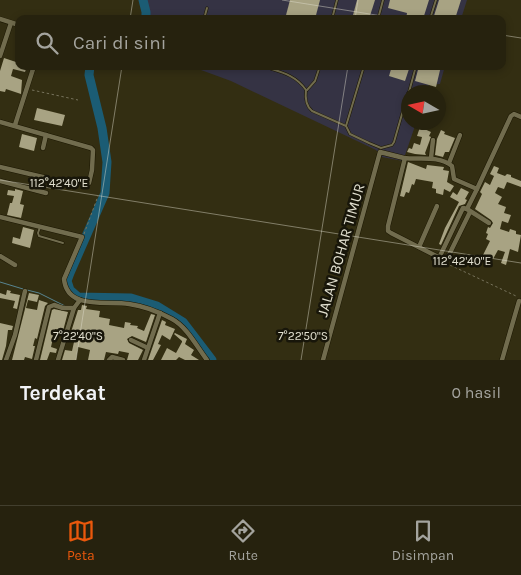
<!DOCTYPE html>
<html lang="id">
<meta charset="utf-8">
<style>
body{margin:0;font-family:Karla,sans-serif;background:#2e2a17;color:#f1f3f6}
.compass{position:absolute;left:401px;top:85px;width:45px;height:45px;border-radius:50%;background:#26220e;box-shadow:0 2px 8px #0003;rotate:279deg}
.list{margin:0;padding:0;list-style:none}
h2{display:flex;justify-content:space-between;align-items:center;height:65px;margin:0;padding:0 20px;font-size:21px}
h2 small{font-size:16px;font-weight:400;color:#a4a49e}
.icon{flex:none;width:28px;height:28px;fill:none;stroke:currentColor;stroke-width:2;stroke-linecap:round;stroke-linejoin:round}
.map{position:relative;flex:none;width:521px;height:360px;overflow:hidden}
.search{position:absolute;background:#26220e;box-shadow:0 2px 8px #0003;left:15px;right:15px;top:15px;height:55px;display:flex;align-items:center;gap:12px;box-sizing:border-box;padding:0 18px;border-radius:10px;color:#a4a49e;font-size:19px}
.sheet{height:145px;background:#26220e}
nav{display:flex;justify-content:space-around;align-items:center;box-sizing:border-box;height:70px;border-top:1px solid #423f2e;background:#26220e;font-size:14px;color:#a4a49e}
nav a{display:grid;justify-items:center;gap:2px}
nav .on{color:#ea580c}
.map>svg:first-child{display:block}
</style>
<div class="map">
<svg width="521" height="360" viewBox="0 0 521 360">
<rect width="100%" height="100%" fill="#332e12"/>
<g fill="#353344">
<polygon points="142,0 467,0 461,19 141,19 145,8"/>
<polygon points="190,66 445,66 440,84 429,85 426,92 408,92 408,122 416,123 403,161 382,157 376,150 231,81"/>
</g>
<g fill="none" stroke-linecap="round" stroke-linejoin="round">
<g stroke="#578490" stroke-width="1">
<polyline points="0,282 23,289"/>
<polyline points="27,290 39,293 65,306"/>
</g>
<g stroke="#1b5c74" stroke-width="9">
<polyline points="143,0 146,12 146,19"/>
<polyline points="90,66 89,75 102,128 107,162 105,193 70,273 67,281 70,290 78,297 131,298 157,306 183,322 212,360"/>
</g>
</g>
<g fill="#a8a383">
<polygon points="290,0 320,0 315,19 285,19"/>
<polygon points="357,0 375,0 369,19 352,19"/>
<polygon points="390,0 429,0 423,19 406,19 407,13 388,8"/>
<polygon points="439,0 461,0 455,19 433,19"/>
<polygon points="4,58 19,63 19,66 27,66 25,72 13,69 11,76 22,80 21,94 6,89 5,92 0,91 0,71"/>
<polygon points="392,66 410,66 405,81 389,76"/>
<polygon points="419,66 441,66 436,87 415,81"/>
<polygon points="37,108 65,115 62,126 34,120"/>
<polygon points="420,127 431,132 429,136 431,137 425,153 426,155 415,154 407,152 409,148 412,149 414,143 420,145 422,137 417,136"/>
<polygon points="441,130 445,132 444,134 455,138 449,152 445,152 443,157 435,155 437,139"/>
<polygon points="22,134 37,138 34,151 19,147"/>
<polygon points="408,162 426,169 427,165 444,167 443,170 449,171 447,182 454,186 450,192 444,189 443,195 436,193 436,189 432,188 433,182 416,179 414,185 412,184 409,193 406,192 404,197 400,196"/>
<polygon points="494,166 499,168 497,173 505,176 507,174 511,175 511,177 521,181 521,187 507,182 504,189 498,187 495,193 502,197 498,204 506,207 504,213 511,215 508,223 502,221 500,229 509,232 510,229 516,231 516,234 521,235 518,252 510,249 506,265 501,263 505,252 498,250 493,259 483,255 490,241 486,239 488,234 486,233 488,227 490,228 493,223 491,220 475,209 482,194 480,192 485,182 490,185 494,176 490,174"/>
<polygon points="461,188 469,192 465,199 467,200 465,204 459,206 441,245 439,244 445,228 459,202 450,197 453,192 457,195"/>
<polygon points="15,189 23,191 20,204 24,205 21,218 7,215 10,203 12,203 14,196 7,195 8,190 15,191"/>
<polygon points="23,227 34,230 30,248 12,243 13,237 20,239"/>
<polygon points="7,290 11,291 10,293 20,295 17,309 13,308 15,301 0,298 0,293 6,295"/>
<polygon points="29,293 39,295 37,302 28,300 26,308 37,310 39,300 48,303 45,306 37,339 35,338 33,346 35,346 32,359 25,357 24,360 12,360"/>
<polygon points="82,305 87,306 86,309 100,311 99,317 110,319 109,325 124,328 125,322 131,323 130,325 138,326 137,328 144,331 151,314 155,315 146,342 132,336 127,339 129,343 143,350 138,360 127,360 129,353 119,351 118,354 106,352 104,360 88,360 90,350 78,347 76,360 62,360 65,350 72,351 76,333 71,332 78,310 81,310"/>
<polygon points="54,309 68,312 63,331 55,329 51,347 57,349 56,353 50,352 47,360 40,360 52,310"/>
<polygon points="162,320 166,322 165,325 175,329 170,340 162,335 158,344 161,345 153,360 148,360"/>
<polygon points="0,323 13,326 12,330 8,330 6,346 2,360 0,360"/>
<polygon points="175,333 187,339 185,344 194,350 191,355 199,360 185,360 179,357 176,360 161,360 167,348 176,353 182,342 182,341 174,334"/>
</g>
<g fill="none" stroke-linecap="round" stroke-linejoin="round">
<defs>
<g id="lane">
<polyline points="204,19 207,8"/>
<polyline points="332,19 337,0"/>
<polyline points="378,19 383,0"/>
<polyline points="430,19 436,0"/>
<path d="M 262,66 C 280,72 295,74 306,90 C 305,98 306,106 312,111 L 346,126 L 350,134 L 369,143 L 381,148 L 392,145 L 394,142 L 408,93"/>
<polyline points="307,90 315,81 320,66"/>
<polyline points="409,92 416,66"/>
<polyline points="346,126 364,66"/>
<polyline points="40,227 38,233 39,236 63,243"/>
</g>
<g id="street">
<polyline points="0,19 19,25"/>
<polyline points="0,56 11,23"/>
<polyline points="0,122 91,148 93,150 92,170 89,183"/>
<polyline points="15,125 34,66"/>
<polyline points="43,148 46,135"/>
<polyline points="405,158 388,226 388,231 391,233 446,261 470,212"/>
<polyline points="431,158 433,140"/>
<polyline points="449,163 460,135"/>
<polyline points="0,167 47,178"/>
<polyline points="0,181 46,193"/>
<polyline points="477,189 467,209 489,223"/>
<path d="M 0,217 L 82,237 L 64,279 C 67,311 108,300 129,304 C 144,306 159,312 172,319 C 187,327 197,347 207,360"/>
<polyline points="419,247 437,206"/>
<polyline points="0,256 15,265"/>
<polyline points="439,258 461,212 463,208 467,209"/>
<polyline points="131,340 148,348"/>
<polyline points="6,360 15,335 25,291"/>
<polyline points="36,360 49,307 54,305 63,308 74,308 80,300"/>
<polyline points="58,360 74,308"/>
<polyline points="109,360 112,357 123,360"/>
<polyline points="144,360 160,313"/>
<path d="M 323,360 L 380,152 C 388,154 396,156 404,158 C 420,160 438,155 452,166 L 454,179 L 477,189 L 511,116 L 514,114 L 521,117"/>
<polyline points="502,360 519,301"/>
</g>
</defs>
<use href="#lane" stroke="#1b1600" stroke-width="3"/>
<use href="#street" stroke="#1b1600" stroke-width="5.5"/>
<g stroke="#76725b" stroke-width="1" stroke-dasharray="2.5 2.5" stroke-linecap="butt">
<polyline points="32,90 78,100"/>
<polyline points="84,234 98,196"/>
<polyline points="450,265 516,296"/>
</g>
<use href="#lane" stroke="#716c4e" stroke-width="2"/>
<use href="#street" stroke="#716c4e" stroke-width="4.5"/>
</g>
<path fill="none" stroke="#e2e0d0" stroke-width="1" stroke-opacity="0.45" d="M 282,0 L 401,19M 130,19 L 133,0M 355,19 L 358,0M 502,35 L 521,38M 0,180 L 521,263M 76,360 L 122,66M 301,360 L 348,66"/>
<g text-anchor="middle" stroke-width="5" stroke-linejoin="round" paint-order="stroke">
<g font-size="15" fill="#e2e0d0" stroke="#18160a">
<text transform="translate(341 250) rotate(-74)" y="5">JALAN BOHAR TIMUR</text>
</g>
</g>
<g font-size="12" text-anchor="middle" fill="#e2e0d0" stroke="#18160a" stroke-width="5" stroke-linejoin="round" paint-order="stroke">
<text x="59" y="187">112°42'40"E</text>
<text x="462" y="265">112°42'40"E</text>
<text x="78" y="340">7°22'40"S</text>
<text x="303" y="340">7°22'50"S</text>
</g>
</svg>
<svg class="compass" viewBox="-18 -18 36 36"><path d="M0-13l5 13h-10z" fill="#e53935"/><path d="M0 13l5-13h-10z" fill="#a4a49e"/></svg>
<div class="search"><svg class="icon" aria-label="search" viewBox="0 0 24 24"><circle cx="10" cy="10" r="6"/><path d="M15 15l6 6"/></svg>Cari di sini</div>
</div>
<section class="sheet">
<h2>Terdekat<small>0 hasil</small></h2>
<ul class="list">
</ul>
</section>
<nav>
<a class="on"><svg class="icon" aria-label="map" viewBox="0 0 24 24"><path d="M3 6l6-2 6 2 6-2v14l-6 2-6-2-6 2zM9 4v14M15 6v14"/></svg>Peta</a>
<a><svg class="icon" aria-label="directions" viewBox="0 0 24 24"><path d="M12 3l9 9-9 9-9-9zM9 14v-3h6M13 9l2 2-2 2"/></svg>Rute</a>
<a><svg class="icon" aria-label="saved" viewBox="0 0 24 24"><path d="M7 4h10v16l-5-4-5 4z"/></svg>Disimpan</a>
</nav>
